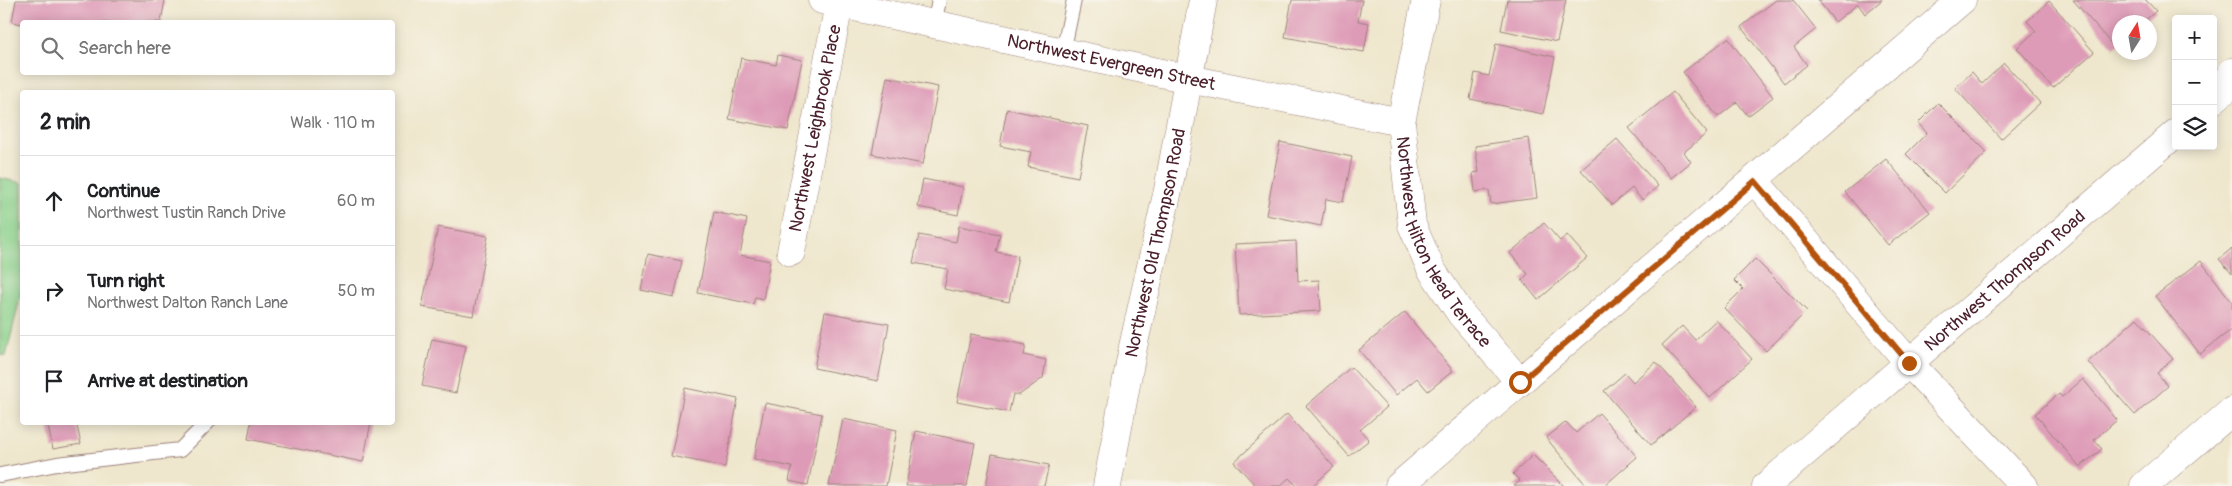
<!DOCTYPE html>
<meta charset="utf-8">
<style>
body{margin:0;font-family:Pangolin,sans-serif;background:#f2f2f2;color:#202124}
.controls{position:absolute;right:15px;top:15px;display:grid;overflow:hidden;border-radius:5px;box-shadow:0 2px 12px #0003}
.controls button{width:45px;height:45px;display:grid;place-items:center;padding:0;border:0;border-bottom:1px solid #e0e0e0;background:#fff;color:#202124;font:25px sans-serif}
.compass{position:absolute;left:2112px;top:15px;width:45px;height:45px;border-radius:50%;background:#fff;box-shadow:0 2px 12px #0003;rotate:11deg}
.stop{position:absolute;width:15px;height:15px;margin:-11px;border:4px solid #b45309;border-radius:50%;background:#fff}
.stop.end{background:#b45309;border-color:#fff;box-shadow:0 1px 5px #0008}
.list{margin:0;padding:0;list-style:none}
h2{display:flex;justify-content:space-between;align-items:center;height:65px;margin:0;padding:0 20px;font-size:21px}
h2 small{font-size:16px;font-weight:400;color:#757577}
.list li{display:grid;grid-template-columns:32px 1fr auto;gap:15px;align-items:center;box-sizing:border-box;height:90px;padding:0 20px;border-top:1px solid #e0e0e0}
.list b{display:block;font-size:19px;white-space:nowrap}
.list p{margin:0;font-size:16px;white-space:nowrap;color:#757577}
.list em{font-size:16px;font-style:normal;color:#757577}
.icon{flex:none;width:28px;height:28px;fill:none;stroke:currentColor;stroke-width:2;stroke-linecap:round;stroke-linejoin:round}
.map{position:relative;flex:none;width:2232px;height:486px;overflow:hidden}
.search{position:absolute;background:#fff;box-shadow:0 2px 12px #0003;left:20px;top:20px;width:375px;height:55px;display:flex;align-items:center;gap:12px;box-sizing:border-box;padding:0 18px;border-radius:5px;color:#757577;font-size:19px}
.panel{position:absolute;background:#fff;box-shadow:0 2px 12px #0003;left:20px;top:90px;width:375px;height:335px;border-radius:5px}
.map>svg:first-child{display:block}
</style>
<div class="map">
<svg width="2232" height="486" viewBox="0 0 2232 486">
<rect width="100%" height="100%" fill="#f7f3e8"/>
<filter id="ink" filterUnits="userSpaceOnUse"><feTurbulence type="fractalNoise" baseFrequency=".02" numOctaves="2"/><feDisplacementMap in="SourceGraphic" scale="10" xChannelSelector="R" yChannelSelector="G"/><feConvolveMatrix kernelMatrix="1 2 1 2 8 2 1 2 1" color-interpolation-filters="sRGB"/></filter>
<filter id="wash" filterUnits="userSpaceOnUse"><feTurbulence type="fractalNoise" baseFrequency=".0096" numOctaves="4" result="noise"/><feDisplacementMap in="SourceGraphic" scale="20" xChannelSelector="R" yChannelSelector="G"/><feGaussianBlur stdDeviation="1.12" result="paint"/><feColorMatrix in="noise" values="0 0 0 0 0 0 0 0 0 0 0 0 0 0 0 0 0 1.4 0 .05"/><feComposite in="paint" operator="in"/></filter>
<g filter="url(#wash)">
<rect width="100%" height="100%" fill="#efe7cd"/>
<polygon fill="#8bd18c" stroke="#6a785c" points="0,178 22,183 22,290 6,356 0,355"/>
<g id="blocks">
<g fill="#de9bb7">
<polygon points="16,0 165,0 161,22 22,24 12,22"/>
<polygon points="1292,0 1362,0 1358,21 1369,23 1364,52 1285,37"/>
<polygon points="1507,0 1566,0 1557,42 1501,30"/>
<polygon points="1776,0 1793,0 1816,29 1794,47 1807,65 1784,83 1741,27"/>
<polygon points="1818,0 1882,0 1865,14 1858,4 1835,22"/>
<polygon points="2073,0 2146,0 2156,11 2143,22 2120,22 2120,43 2114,47"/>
<polygon points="2049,1 2094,52 2053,88 2017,48 2036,31 2027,21"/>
<polygon points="1728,38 1773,97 1748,116 1737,102 1718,117 1683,72"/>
<polygon points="1496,44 1555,57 1543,114 1470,99 1475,73 1489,76"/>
<polygon points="778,55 802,60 788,130 729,119 741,58 776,65"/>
<polygon points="2004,63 2040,103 2001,139 1955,88 1972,72 1982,84"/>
<polygon points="887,77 938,87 923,164 872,154"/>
<polygon points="1673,92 1707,133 1684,152 1691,162 1671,178 1629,128"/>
<polygon points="1938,103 1987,152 1945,193 1906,154 1927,133 1918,123"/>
<polygon points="1007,109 1088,126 1078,177 1028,167 1031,152 1000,146"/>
<polygon points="1529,138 1537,198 1491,204 1489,190 1475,192 1473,173 1479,172 1475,146"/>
<polygon points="1617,139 1658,186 1642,200 1632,188 1612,205 1581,170"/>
<polygon points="1280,142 1352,157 1343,202 1326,199 1321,226 1266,215"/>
<polygon points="1886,159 1930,212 1888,245 1845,192"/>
<polygon points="923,179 963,187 958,215 918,207"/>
<polygon points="714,212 747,219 740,255 770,261 763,299 755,297 753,304 698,293"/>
<polygon points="1544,223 1560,241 1567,235 1587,258 1538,300 1522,280 1528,274 1510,253"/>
<polygon points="959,226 1000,234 996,252 1018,256 1009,302 944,289 948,269 913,263 919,235 956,242"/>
<polygon points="438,227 488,236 473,316 422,307"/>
<polygon points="1296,241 1298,281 1319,280 1321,311 1239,315 1235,244"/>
<polygon points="2232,248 2232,274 2219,259"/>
<polygon points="648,254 682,261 674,297 641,290"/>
<polygon points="1755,259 1807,311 1766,351 1724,308 1743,289 1734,280"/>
<polygon points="2201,261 2232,302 2232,329 2200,354 2155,296"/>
<polygon points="825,312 889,324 878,381 814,368"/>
<polygon points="1405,312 1453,371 1428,391 1417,378 1396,395 1359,350"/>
<polygon points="2137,318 2173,359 2157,373 2168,386 2135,415 2088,362"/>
<polygon points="1716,320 1752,359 1710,398 1662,345 1682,326 1695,340"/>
<polygon points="971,334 1026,345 1024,355 1046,360 1043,378 1019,395 1013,394 1009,412 957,402"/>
<polygon points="432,339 466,346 456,393 422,386"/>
<polygon points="1656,362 1696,407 1651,445 1604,391 1625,373 1633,382"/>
<polygon points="1351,367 1387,407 1360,430 1369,440 1349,456 1306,406"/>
<polygon points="2083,379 2117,420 2094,440 2102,449 2080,467 2035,414 2059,394 2062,397"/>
<polygon points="685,388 738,399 725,467 671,456"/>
<polygon points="765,403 822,414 808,485 789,481 792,467 754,459"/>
<polygon points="1599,413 1637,457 1604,486 1587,486 1546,438 1566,422 1576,433"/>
<polygon points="1287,414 1334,467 1312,486 1297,486 1289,478 1280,486 1256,486 1234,462"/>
<polygon points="843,419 897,430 886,486 829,486"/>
<polygon points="47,422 76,422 81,444 53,449"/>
<polygon points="251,422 371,422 363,462 248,439"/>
<polygon points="916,431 975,443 967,486 906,486"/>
<polygon points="992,454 1049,465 1044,486 986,486"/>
<polygon points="1533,455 1564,486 1514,486 1520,481 1513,474"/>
</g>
</g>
</g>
<g filter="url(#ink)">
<use href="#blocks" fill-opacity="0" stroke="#9c837c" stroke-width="1"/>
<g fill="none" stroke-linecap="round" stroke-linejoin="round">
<defs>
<g id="lane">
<polyline points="934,25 939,0"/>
<polyline points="1063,52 1074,0"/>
<polyline points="0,475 57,464 180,450 208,422"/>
</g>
<g id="street">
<path id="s1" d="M 822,0 L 1189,79 L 1401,122"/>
<path id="s2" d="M 1426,0 L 1401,122 L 1412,225 L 1431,269 L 1461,314 L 1520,382"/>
<polyline points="1755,181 1909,363 2024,486"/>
<path id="s3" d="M 791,252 L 839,4"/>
<path id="s4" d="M 1107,486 L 1133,347 L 1168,190 L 1203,0"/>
<polyline points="1399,486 1962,0"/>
<polyline points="2144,486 2232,411"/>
</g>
<g id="secondary">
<polyline points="2213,100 2226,89 2232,72"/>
<path id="s5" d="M 1766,486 L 2176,133"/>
</g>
</defs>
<use href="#lane" stroke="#9c837c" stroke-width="16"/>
<use href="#street" stroke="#9c837c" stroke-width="29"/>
<use href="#secondary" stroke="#9c837c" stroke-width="29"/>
<use href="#lane" stroke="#fff" stroke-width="14"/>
<use href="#street" stroke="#fff" stroke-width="28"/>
<use href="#secondary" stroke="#fff" stroke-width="28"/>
</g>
</g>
<g fill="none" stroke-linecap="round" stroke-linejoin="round" filter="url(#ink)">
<polyline stroke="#b45309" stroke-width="6" points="1520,382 1755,181 1909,363"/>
</g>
<g text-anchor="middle" stroke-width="4" stroke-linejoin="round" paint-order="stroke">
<g font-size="18" fill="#4a1f2b" stroke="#f7f3e8">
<text dy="6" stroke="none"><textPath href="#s1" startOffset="296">Northwest Evergreen Street</textPath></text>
<text dy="6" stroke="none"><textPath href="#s3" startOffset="126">Northwest Leighbrook Place</textPath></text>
<text dy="6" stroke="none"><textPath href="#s2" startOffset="255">Northwest Hilton Head Terrace</textPath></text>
<text dy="6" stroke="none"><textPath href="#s4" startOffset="248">Northwest Old Thompson Road</textPath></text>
<text dy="6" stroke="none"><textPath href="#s5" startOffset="315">Northwest Thompson Road</textPath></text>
</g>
</g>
</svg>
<div class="controls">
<button>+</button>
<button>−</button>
<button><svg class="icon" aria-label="layers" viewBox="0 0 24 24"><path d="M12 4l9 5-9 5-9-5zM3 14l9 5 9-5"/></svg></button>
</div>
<svg class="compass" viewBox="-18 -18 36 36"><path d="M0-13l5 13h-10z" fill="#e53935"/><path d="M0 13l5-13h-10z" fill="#757577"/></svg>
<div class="stop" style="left:1520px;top:382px"></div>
<div class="stop end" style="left:1909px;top:363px"></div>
<div class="search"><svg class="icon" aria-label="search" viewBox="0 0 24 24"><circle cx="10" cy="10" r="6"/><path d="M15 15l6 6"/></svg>Search here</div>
<section class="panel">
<h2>2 min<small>Walk · 110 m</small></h2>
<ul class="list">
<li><svg class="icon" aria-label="ahead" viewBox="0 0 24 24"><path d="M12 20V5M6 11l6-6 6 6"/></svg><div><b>Continue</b><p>Northwest Tustin Ranch Drive</p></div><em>60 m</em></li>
<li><svg class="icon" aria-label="right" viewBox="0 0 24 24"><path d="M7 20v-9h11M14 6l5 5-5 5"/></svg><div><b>Turn right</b><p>Northwest Dalton Ranch Lane</p></div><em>50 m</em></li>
<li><svg class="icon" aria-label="arrive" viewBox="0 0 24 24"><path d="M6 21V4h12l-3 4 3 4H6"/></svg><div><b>Arrive at destination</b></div></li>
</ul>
</section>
</div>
